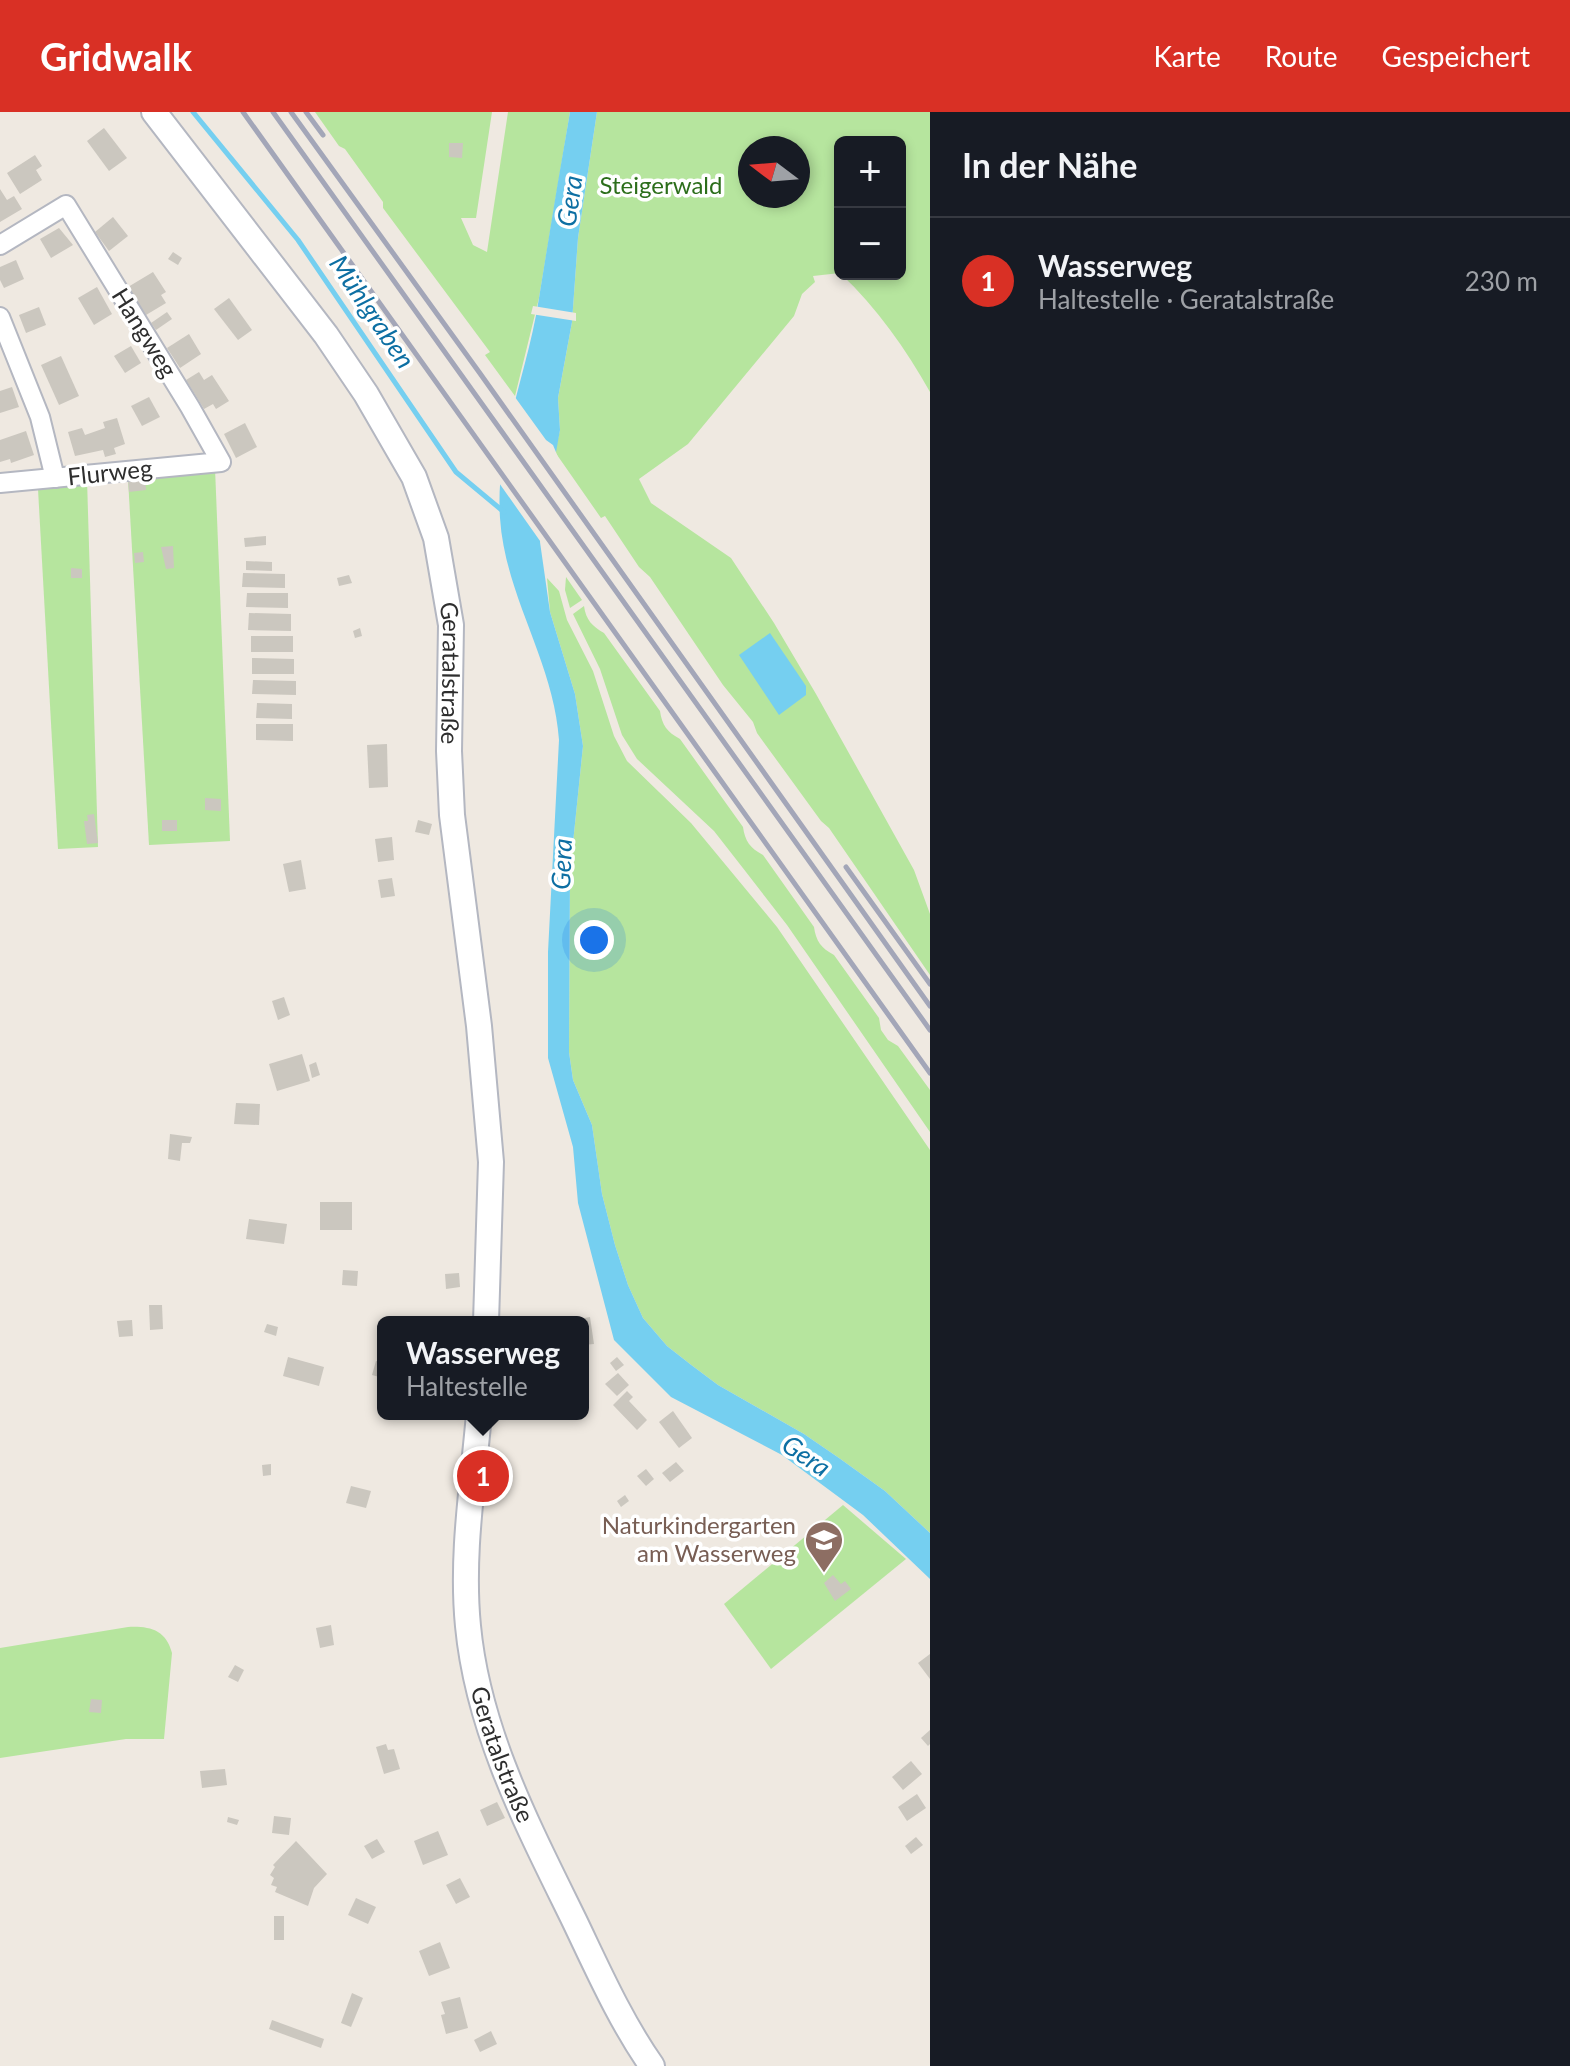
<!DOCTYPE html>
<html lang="de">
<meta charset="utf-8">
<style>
body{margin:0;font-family:Lato,sans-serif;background:#20242c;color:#f1f3f6}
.controls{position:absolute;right:24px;top:24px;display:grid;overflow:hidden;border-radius:12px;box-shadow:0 4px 12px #0003}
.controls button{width:72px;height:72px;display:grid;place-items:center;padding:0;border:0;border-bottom:2px solid #363941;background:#171b24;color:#f1f3f6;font:40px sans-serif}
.compass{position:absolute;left:738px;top:24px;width:72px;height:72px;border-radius:50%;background:#171b24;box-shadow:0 4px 12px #0003;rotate:286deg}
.you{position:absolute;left:594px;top:828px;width:28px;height:28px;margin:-20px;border:6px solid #fff;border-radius:50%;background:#1a73e8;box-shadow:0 0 0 12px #1a73e833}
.badge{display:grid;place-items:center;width:52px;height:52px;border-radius:50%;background:#d93025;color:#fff;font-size:26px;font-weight:700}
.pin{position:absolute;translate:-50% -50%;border:4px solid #fff;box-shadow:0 2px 8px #0006}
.popup{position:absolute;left:377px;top:1204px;width:212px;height:104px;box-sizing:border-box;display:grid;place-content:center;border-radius:12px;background:#171b24;filter:drop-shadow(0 2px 6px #0005);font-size:26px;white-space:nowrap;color:#9ea1a6}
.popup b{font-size:30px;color:#f1f3f6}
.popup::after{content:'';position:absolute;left:50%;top:100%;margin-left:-16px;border:16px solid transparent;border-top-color:#171b24}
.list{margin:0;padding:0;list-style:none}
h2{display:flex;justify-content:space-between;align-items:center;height:104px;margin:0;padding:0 32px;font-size:34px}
h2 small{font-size:26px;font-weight:400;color:#9ea1a6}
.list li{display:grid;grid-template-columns:52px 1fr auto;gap:24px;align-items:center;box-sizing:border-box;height:128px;padding:0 32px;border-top:2px solid #363941}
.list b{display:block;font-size:30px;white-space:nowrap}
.list p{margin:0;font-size:26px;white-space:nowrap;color:#9ea1a6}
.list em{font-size:26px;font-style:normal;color:#9ea1a6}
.map{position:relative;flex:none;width:930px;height:1954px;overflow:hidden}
header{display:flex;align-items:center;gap:48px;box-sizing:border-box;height:112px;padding:0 40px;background:#d93025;color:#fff}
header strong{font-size:38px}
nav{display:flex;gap:44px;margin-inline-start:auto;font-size:28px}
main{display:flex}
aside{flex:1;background:#171b24}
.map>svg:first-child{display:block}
</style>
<header>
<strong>Gridwalk</strong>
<nav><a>Karte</a><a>Route</a><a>Gespeichert</a></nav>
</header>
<main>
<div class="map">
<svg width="930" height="1954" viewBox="0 0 930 1954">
<rect width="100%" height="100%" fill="#efe9e1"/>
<g fill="#b6e59e" fill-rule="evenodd">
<polygon points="315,0 492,0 476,106 461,106 473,133 487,140 508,0 570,0 539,186 515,284 485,243 490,240 383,96 383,90 345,37 339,34"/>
<path d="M 597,0 L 930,0 L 930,280 C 906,237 877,196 841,162 L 900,162 L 900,30 L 840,30 L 840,161 L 813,164 L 815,170 L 802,182 L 794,204 L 688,332 L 639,367 L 651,391 L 731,446 L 774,511 L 816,582 L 914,758 L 930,802 L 930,863 L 829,716 L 821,709 L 757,621 L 753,610 L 723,573 L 650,465 L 639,455 L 605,404 L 601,406 L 555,340 L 560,318 L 558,286 L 572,210 L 578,126 ZM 750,36 L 798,36 L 798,84 L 750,84 Z"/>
<polygon points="215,356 230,729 149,733 128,367"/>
<polygon points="87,367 98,735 58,737 38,377"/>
<polygon points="566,465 582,488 570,496 565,478"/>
<polygon points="547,466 559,479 567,508 593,559 614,624 627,649 691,711 777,815 930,1038 930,1421 885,1379 839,1346 804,1322 718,1273 690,1252 667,1234 643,1206 628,1173 615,1133 602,1082 592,1013 573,968 569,940 570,760 583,634 575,582 550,500"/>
<path d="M 584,494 C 586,508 592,514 604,521 L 660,599 C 662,613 667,620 680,627 L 743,715 C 745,729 750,736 763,743 L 814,815 C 816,829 821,836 834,843 L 879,906 L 881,918 L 888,928 L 898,934 L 930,978 L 930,1020 L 787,813 L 746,760 L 714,719 L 637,647 L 622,623 L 600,557 L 573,502 Z"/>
<polygon points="843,1393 906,1447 771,1557 724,1492"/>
<path d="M 128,1515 C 150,1514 166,1518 172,1541 L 164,1627 L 126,1627 L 0,1646 L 0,1536 Z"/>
</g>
<g fill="#75cff0">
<path d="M 570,0 L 597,0 L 578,126 L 572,210 L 558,286 L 560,318 L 540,430 L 550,500 L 575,582 L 583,634 L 570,760 L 569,940 L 573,968 L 592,1013 L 602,1082 L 615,1133 L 628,1173 L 643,1206 L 667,1234 L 690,1252 L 718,1273 L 804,1322 L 839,1346 L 885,1379 L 930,1421 L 930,1467 L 863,1403 L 782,1343 L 671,1285 L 614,1228 L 578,1091 L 573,1035 L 548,946 L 548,840 L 559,628 C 554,550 505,484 500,406 C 495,330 528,260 539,186 C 549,124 559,62 570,0 Z"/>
<polygon points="770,521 806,574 806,583 779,603 739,543"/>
</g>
<g fill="#efe9e1">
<polygon points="533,194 576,201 576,209 531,202"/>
<polygon points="512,281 546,328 553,333 558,345 545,436 497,368"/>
</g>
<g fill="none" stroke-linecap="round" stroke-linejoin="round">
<polyline stroke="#75cff0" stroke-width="5" points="193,0 298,128 456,360 504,400"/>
</g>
<g fill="#cbc7bf">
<polygon points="104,16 127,46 109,59 87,29"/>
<polygon points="449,31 463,31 462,46 449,45"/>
<polygon points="35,43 42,54 36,58 42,68 20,82 7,61"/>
<polygon points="0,77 7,88 14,84 22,97 0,110"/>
<polygon points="113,105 128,124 109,139 95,120"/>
<polygon points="59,116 73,133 51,146 40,127"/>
<polygon points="173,140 182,146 178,153 168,147"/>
<polygon points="16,148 24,167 4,176 0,168 0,155"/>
<polygon points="153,160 166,180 161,183 166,191 146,203 128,175"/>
<polygon points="97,175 112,202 94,213 78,186"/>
<polygon points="229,186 252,218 238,228 214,197"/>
<polygon points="39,195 46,213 26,221 19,203"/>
<polygon points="167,200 172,207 156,218 151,211"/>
<polygon points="189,222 201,242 180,256 167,236"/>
<polygon points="131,234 141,251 125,261 114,244"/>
<polygon points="61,244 79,284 59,293 41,253"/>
<polygon points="199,260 204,268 212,263 229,289 216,297 213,292 204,297 186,268"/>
<polygon points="12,275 19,295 0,301 0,279"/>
<polygon points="149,285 160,305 142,314 131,294"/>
<polygon points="117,306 125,332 114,336 116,342 105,345 103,338 75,344 68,320 82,316 85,323 105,316 103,310"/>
<polygon points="245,311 257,335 236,346 224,322"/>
<polygon points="26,319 34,343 11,351 10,347 0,350 0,328"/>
<polygon points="145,365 146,378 129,380 128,367"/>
<polygon points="266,424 266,433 245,435 244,426"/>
<polygon points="173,434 174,456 166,457 161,435"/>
<polygon points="143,440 144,450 135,451 134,441"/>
<polygon points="246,449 272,450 272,459 246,458"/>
<polygon points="71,456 82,457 82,466 71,466"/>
<polygon points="243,461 285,462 285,476 242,475"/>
<polygon points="349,463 352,471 339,474 337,466"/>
<polygon points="247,481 288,481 288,496 246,495"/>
<polygon points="249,501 291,502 291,519 248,518"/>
<polygon points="360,516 362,524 355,526 353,519"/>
<rect x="251" y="524" width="42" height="16"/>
<polygon points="252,546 294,547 294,562 252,562"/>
<polygon points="253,568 296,569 296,583 252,582"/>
<polygon points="257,591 292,592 292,607 256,606"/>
<polygon points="256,612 293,612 293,629 256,628"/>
<polygon points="387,632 388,675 369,676 367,633"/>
<polygon points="205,686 221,687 221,699 205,698"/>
<polygon points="94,702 98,731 87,732 84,709 88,709 87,703"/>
<rect x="162" y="708" width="15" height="11"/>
<polygon points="418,708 432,712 429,723 415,720"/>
<polygon points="392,725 394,748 378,750 375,727"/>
<polygon points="301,748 306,777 289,780 283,752"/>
<polygon points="392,766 395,784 381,786 378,768"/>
<polygon points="284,885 290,903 278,908 272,889"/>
<polygon points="302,942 310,969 277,979 269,952"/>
<polygon points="316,950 320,963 312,966 309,953"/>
<polygon points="236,991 260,992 259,1013 234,1012"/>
<polygon points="170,1022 192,1025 190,1031 182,1031 180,1049 168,1047"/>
<rect x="320" y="1090" width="32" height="28"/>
<polygon points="249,1107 287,1112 284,1132 246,1127"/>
<polygon points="343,1158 358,1159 357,1174 342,1173"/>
<polygon points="459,1161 460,1175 446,1177 445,1162"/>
<polygon points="149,1193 162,1193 163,1217 150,1218"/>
<polygon points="590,1205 594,1232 583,1233 583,1210 580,1210 579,1207"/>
<polygon points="132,1208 133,1224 119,1225 117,1209"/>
<polygon points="267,1212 278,1215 276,1224 264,1220"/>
<polygon points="288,1245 324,1255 319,1274 283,1264"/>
<polygon points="617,1245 624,1253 616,1259 610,1251"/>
<polygon points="376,1249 383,1251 383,1266 372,1263"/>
<polygon points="618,1261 629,1273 617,1284 605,1272"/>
<polygon points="627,1279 633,1285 629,1289 647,1308 637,1318 613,1293"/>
<polygon points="673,1299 692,1326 679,1336 659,1310"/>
<polygon points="676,1350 684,1359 670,1370 662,1361"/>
<polygon points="271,1352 271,1363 263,1364 262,1353"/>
<polygon points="646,1357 654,1367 646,1374 637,1364"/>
<polygon points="351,1374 371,1379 366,1396 346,1391"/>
<polygon points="625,1383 629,1389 621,1395 617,1389"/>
<polygon points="826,1431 834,1441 821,1452 813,1442"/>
<polygon points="833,1463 841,1472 845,1469 851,1477 835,1489 824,1471"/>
<polygon points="331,1513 334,1533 320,1536 316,1516"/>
<polygon points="930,1542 930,1567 918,1551"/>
<polygon points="235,1553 244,1558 238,1570 228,1565"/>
<polygon points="91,1587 102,1588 101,1601 89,1600"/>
<polygon points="930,1618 930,1632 928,1634 921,1626"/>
<polygon points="386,1632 388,1638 394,1637 400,1657 384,1662 376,1635"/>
<polygon points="911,1649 922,1662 903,1678 892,1665"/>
<polygon points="225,1657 227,1673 202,1676 200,1659"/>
<polygon points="917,1682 926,1696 907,1709 898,1695"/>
<polygon points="497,1690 505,1706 487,1714 480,1698"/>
<polygon points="274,1704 291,1706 289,1723 272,1721"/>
<polygon points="228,1705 239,1708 237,1713 227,1710"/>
<polygon points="438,1719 448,1743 423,1753 414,1729"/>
<polygon points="916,1725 923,1733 911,1742 905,1734"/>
<polygon points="377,1727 385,1740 372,1747 364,1734"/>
<polygon points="296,1729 327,1762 314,1776 308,1794 275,1780 277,1775 271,1773 274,1766 270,1763 275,1755 273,1753"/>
<polygon points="460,1766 470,1785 456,1792 446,1773"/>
<polygon points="356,1786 376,1795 368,1812 348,1803"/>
<rect x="274" y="1804" width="10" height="24"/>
<polygon points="440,1830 450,1856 429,1864 419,1839"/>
<polygon points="352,1881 363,1886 351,1915 341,1911"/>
<polygon points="460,1885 468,1916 446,1922 441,1903 445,1902 441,1890"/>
<polygon points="272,1908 324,1927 321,1936 269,1917"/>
<polygon points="491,1919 497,1932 480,1940 474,1928"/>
</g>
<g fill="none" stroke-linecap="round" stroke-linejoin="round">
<defs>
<g id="street">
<polyline points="0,133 66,93 190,295 221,350 0,371"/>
<polyline points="0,205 40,305 55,366"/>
</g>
<g id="secondary">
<path id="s1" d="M 154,0 L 326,223 L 366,282 L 414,365 L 436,426 L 451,513 L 449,639 L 452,703 L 479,914 L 491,1050 L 486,1210"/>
<path id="s2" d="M 479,1302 C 473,1372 461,1443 468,1514 C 478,1620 529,1716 575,1810 C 598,1858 621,1910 652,1954"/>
</g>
</defs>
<use href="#street" stroke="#b4b7c1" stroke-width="22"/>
<use href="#secondary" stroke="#b4b7c1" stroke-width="28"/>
<use href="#street" stroke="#fff" stroke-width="18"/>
<use href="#secondary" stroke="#fff" stroke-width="24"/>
<g stroke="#a3a6b8" stroke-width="5">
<polyline points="243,0 930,961"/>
<polyline points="273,0 930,918"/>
<polyline points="291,0 479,260 930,894"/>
<polyline points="306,0 323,23"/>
<polyline points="846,755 930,872"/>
</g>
</g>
<defs>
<symbol id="school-pin" viewBox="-11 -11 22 30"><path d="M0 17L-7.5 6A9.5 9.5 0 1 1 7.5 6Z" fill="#8d6e63" stroke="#fff"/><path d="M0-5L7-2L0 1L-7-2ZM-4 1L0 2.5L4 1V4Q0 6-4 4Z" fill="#fff"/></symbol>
</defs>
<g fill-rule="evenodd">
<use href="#school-pin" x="802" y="1406" width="44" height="60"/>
</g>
<g text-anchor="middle" stroke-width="7" stroke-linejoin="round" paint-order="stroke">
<g font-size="24" fill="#2c6e1b" stroke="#fff">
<text x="661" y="82">Steigerwald</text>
</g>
<g font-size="24" fill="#2e2e2e" stroke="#fff">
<text transform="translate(144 221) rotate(58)" y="8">Hangweg</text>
<text transform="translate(110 361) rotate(-6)" y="8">Flurweg</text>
<text dy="8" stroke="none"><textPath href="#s1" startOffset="650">Geratalstraße</textPath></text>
<text dy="8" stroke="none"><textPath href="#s2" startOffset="346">Geratalstraße</textPath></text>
</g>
<g font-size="24" fill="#785e54" stroke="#fff" text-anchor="end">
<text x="796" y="1422">Naturkindergarten<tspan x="796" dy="28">am Wasserweg</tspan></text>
</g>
<g font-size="26" font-style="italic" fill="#0d6fa3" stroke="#fff">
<text transform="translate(570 89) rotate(-82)" y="9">Gera</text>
<text transform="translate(372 200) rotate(56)" y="9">Mühlgraben</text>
<text transform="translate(562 752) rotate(-88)" y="9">Gera</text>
<text transform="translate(806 1344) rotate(34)" y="9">Gera</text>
</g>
</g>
</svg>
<div class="controls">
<button>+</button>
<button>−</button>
</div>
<svg class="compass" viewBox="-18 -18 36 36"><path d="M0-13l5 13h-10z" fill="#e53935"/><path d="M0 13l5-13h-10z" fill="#9ea1a6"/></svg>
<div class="you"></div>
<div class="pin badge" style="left:483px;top:1364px">1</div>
<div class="popup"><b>Wasserweg</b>Haltestelle</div>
</div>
<aside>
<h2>In der Nähe<small></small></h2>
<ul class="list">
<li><span class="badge">1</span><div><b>Wasserweg</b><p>Haltestelle · Geratalstraße</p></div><em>230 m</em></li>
</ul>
</aside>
</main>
